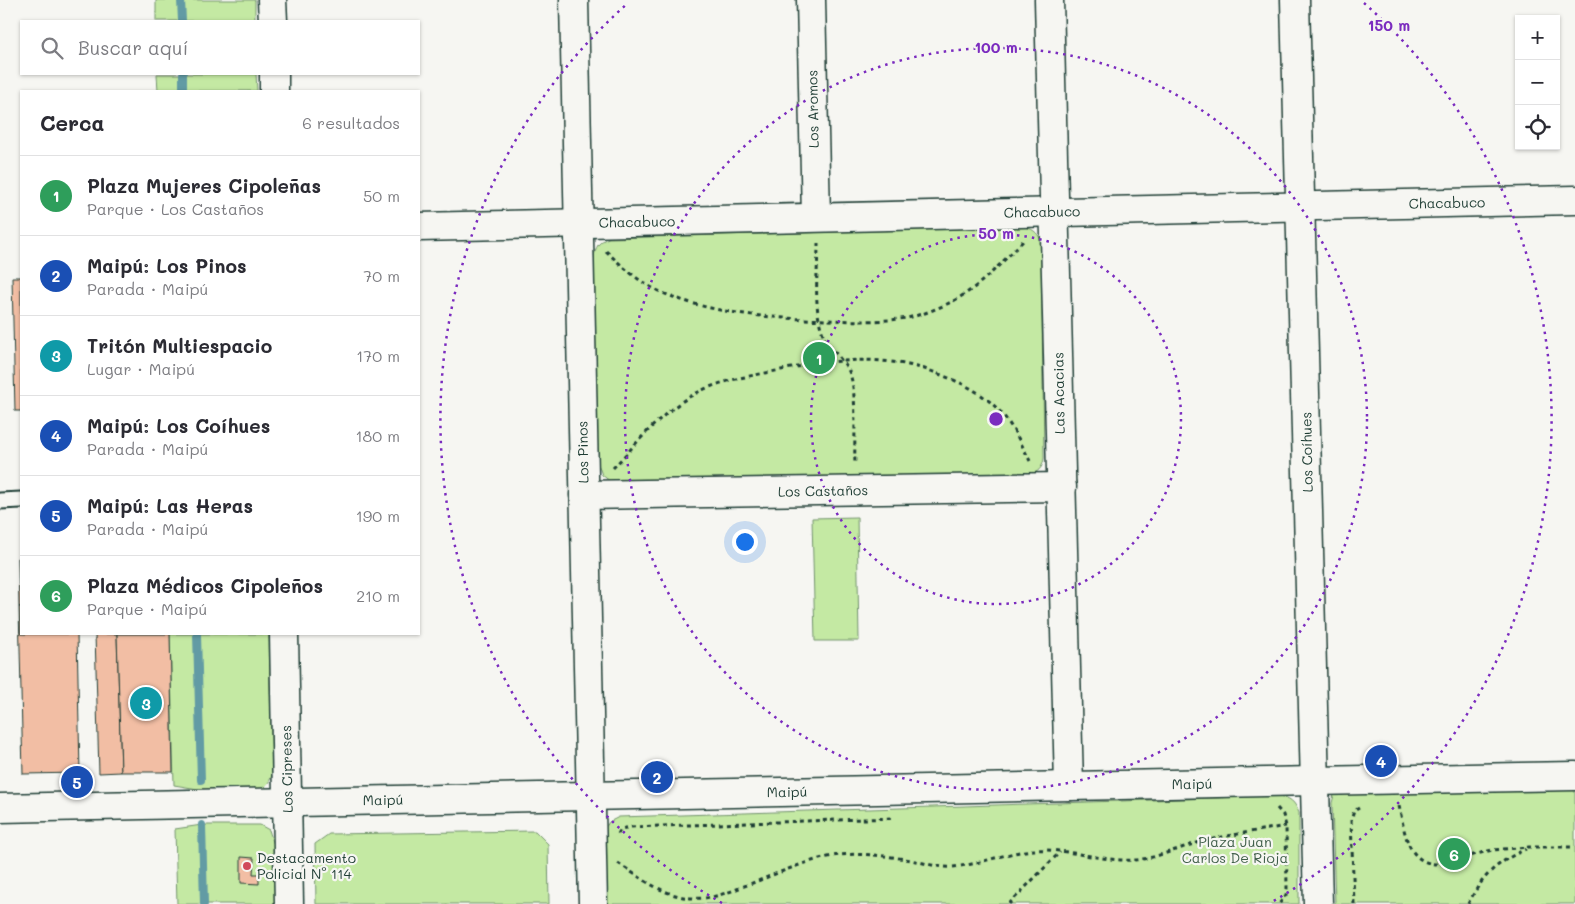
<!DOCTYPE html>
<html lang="es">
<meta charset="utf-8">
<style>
body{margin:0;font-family:Mali,sans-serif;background:#f2f2f3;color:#2b2b33}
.controls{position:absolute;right:15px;top:15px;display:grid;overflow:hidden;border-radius:0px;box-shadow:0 1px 4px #0004}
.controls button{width:45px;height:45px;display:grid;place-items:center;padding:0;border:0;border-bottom:1px solid #e1e1e2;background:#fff;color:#2b2b33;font:25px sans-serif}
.you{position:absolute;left:744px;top:541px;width:18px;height:18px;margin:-12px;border:4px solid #fff;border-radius:50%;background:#1a73e8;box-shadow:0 0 0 8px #1a73e833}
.badge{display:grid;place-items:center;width:32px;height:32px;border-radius:50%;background:#0f766e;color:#fff;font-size:16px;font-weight:700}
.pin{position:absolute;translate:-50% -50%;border:2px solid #fff;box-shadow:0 1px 5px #0006}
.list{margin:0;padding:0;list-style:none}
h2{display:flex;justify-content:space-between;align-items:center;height:65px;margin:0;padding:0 20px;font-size:21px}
h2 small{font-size:16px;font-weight:400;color:#7c7c81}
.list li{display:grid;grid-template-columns:32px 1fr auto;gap:15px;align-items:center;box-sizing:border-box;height:80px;padding:0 20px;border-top:1px solid #e1e1e2}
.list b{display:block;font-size:19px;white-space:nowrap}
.list p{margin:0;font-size:16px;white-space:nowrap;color:#7c7c81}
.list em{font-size:16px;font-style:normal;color:#7c7c81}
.icon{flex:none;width:28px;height:28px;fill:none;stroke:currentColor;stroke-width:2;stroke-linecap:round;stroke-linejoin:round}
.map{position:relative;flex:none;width:1575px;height:904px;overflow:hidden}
.search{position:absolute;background:#fff;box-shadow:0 1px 4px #0004;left:20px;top:20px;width:400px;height:55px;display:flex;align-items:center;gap:12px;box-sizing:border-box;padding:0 18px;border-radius:0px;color:#7c7c81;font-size:19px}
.panel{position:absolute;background:#fff;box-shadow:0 1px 4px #0004;left:20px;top:90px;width:400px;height:545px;border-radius:0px}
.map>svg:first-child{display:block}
</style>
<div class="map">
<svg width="1575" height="904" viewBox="0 0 1575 904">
<rect width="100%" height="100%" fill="#f6f6f2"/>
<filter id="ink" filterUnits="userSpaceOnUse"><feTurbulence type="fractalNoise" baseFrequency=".02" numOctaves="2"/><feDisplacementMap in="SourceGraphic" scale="10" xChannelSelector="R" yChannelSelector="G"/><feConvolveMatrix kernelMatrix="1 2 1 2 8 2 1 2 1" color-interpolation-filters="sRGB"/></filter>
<g filter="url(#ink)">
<g fill="#c4e9a3" stroke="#72936c">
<rect x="156" y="0" width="99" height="21"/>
<polygon points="157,74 256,74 257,91 158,91"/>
<path d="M 1023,227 C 1032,228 1037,232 1041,240 L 1044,458 C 1043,466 1040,471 1032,474 L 610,481 L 602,475 L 598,464 L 594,258 C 595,247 599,241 609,238 Z"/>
<polygon points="857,517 859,641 815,641 812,518"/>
<path d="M 170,634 L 269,634 L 272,775 C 269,783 266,787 258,790 L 210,791 L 174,785 Z"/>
<polygon points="1575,785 1575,904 1335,904 1332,803 1334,795 1337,792"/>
<path d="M 1278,796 C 1290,797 1295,802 1299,813 L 1299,904 L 605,904 L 604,830 L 609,822 L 619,817 Z"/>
<polygon points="202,825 260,825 269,830 274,845 276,904 177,904 175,829"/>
<polygon points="535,831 548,844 549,904 316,904 315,844 329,834"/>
</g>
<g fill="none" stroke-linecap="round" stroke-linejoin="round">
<g stroke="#629ba4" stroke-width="8">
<polyline points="181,0 182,21"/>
<polyline points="183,74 183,91"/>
<polyline points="197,634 201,780"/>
<polyline points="202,825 204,904"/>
</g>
</g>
<g fill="#f2bea4" stroke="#1f3d34">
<polygon points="12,277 21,277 21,411 15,411"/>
<polygon points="18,558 21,558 21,607 19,607"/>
<polygon points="19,607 21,607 21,634 77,634 80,773 23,774"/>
<polygon points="95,634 117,634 121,772 99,773"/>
<polygon points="117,634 170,634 173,772 121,772"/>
<polygon points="241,857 254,858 253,874 259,874 259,884 241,883"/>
</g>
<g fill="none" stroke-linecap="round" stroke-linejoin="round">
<defs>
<polyline id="lane" points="0,501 21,500"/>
<g id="street">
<polyline points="272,0 273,21"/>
<polyline points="811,0 816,217"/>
<polyline points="1049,0 1069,786"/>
<polyline points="274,74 274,91"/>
<polyline points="419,227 1575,200"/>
<polyline points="584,495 1062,487"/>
<polyline points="284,634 289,904"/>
<polyline points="1315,781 1575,776"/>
</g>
<g id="secondary">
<polyline points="574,0 593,904"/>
<polyline points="1295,0 1318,904"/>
<polyline points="0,808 1315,781"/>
</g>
</defs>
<use href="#lane" stroke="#1f3d34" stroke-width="19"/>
<use href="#street" stroke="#1f3d34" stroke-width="31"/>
<use href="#secondary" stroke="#1f3d34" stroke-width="31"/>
<g stroke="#1f3d34" stroke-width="3" stroke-dasharray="4 4" stroke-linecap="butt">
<path d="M 818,243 C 818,274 812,310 825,339 C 832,352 847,362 851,377 C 857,400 854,440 855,465"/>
<path d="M 606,251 C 624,268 641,284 663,293 C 715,315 773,318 828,320 C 854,321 881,322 907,318 C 921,315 934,310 947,304 C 978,290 1001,263 1025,239"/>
<path d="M 613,468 C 637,443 661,413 691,396 C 718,380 751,376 781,370 C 842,358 893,353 951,379 C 971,387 989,398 1003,415 C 1014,429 1022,445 1030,461"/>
<path d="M 1399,806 C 1405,831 1406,865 1440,864 L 1492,850 L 1529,847 L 1575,847"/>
<polyline points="1277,808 1283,815 1286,826 1287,889 1286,895 1279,904"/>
<polyline points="618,834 621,829 631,827 894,818"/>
<path d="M 618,863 C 641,878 663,896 692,898 C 711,900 729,892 747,885 C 777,874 808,859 840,855 C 864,853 888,856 911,860 C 925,863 939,868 952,867 C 980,865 1006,852 1034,850 C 1068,848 1101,862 1135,860 C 1157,858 1176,849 1197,843 C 1226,835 1257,831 1286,826"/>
<polyline points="1009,904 1060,852"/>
<polyline points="1354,904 1351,820 1354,811 1359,808"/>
<path d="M 1468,904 C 1483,875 1496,863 1526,849"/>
</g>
<use href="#lane" stroke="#f6f6f2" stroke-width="15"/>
<use href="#street" stroke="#f6f6f2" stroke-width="28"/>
<use href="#secondary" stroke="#f6f6f2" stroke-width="28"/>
</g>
</g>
<g fill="none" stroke="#7b2cbf" stroke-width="2.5" stroke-dasharray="2.5 5">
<circle cx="996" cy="419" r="185"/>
<circle cx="996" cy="419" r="371"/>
<path d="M722 903A556 556 0 0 1 628 3M1364 3A556 556 0 0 1 1270 903"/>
</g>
<circle fill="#d1495b" stroke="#f6f6f2" stroke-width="2" cx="247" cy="866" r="5"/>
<g text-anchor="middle" stroke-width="4.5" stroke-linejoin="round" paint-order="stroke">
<g font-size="14" fill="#1f3d34" stroke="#f6f6f2">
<text transform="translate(813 109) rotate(-91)" y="5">Los Aromos</text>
<text transform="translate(1447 203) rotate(-1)" y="5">Chacabuco</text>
<text transform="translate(1042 212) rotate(-1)" y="5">Chacabuco</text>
<text transform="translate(637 222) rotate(-1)" y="5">Chacabuco</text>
<text transform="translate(1059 393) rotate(-91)" y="5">Las Acacias</text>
<text transform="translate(583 452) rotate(-91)" y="5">Los Pinos</text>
<text transform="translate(1307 452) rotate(-91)" y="5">Los Coíhues</text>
<text transform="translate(823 491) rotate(-1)" y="5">Los Castaños</text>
<text transform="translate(287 769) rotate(-91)" y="5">Los Cipreses</text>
<text transform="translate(1192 784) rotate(-1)" y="5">Maipú</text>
<text transform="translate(787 792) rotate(-1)" y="5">Maipú</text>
<text transform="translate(383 800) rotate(-1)" y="5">Maipú</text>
</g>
<g font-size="14" fill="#405f4a" stroke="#f6f6f2">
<text x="1235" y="847">Plaza Juan<tspan x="1235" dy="16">Carlos De Rioja</tspan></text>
</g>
<g font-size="14" fill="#1f3d34" stroke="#f6f6f2" text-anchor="start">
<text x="257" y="863">Destacamento<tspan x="257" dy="16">Policial N° 114</tspan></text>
</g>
</g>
<circle cx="996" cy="419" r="8" fill="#7b2cbf" stroke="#f6f6f2" stroke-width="2.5"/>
<g font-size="15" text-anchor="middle" font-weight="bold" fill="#7b2cbf" stroke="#f6f6f2" stroke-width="4.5" stroke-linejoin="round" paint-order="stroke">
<text x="1389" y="31">150 m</text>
<text x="996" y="53">100 m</text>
<text x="996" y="239">50 m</text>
</g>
</svg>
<div class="controls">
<button>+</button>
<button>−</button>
<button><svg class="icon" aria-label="locate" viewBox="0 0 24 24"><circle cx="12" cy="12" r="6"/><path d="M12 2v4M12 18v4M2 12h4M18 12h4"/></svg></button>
</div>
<div class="you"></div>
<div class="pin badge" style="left:819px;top:358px;background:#2e9e5b">1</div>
<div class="pin badge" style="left:657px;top:777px;background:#1a4fb4">2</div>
<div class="pin badge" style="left:146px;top:703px;background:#0f9aa8">3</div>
<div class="pin badge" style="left:1381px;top:761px;background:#1a4fb4">4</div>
<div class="pin badge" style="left:77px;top:782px;background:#1a4fb4">5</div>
<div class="pin badge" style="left:1454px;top:854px;background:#2e9e5b">6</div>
<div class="search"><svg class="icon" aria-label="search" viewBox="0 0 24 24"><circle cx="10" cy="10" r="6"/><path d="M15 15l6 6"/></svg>Buscar aquí</div>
<section class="panel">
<h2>Cerca<small>6 resultados</small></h2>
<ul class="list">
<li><span class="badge" style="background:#2e9e5b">1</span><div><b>Plaza Mujeres Cipoleñas</b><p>Parque · Los Castaños</p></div><em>50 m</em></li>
<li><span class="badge" style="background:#1a4fb4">2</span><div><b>Maipú: Los Pinos</b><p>Parada · Maipú</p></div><em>70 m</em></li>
<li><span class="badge" style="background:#0f9aa8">3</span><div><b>Tritón Multiespacio</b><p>Lugar · Maipú</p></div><em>170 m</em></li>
<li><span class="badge" style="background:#1a4fb4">4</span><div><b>Maipú: Los Coíhues</b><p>Parada · Maipú</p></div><em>180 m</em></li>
<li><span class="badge" style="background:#1a4fb4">5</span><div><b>Maipú: Las Heras</b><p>Parada · Maipú</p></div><em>190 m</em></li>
<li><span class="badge" style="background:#2e9e5b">6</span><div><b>Plaza Médicos Cipoleños</b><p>Parque · Maipú</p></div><em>210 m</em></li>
</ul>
</section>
</div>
